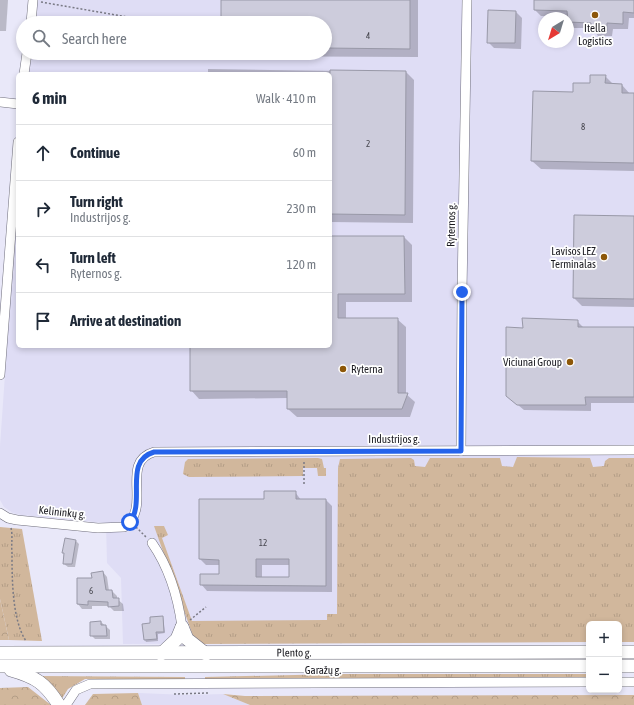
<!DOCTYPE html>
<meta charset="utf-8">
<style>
body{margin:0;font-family:"Asap Condensed",sans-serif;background:#f6f6f7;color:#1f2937}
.controls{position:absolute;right:12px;bottom:12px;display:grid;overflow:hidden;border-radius:6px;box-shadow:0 2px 6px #0003}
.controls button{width:36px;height:36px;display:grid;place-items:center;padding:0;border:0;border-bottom:1px solid #e0e1e3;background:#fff;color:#1f2937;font:20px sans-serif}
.compass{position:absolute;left:538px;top:12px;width:36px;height:36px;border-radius:50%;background:#fff;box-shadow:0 2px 6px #0003;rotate:218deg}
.stop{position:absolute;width:12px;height:12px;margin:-9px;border:3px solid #2563eb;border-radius:50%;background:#fff}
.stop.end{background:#2563eb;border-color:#fff;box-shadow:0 1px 4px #0008}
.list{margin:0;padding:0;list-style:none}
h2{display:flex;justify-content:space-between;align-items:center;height:52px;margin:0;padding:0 16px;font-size:17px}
h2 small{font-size:13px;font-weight:400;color:#747a83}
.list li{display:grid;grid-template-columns:26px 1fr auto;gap:12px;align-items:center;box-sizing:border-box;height:56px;padding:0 16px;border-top:1px solid #e0e1e3}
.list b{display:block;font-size:15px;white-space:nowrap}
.list p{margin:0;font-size:13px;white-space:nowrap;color:#747a83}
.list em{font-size:13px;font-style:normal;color:#747a83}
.icon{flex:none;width:22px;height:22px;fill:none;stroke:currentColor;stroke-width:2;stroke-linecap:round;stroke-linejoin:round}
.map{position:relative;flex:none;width:634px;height:705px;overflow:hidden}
.search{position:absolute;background:#fff;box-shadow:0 2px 6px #0003;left:16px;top:16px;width:316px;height:44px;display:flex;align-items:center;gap:10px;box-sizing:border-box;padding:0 14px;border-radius:22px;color:#747a83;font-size:15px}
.panel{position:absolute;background:#fff;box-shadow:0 2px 6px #0003;left:16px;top:72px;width:316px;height:276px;border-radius:6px}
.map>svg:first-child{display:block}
</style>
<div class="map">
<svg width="634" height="705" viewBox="0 0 634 705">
<defs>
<pattern id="grass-tufts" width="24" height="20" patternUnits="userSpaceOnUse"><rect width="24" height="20" fill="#d1b79c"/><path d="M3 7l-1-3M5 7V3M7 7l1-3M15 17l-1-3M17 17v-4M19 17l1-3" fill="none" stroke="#b39d86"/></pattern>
<pattern id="forest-crowns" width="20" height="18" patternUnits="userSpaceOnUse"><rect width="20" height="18" fill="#d1b79c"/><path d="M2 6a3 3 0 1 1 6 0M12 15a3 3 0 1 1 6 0" fill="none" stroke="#b39d86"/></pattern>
</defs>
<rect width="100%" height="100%" fill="#e9e8f9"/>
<g fill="#dfddf5" fill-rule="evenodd">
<path d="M 37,0 L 634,0 L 634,642 L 619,642 L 619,624 L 589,624 L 589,642 L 123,644 L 121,578 L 107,563 L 106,523 L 21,515 L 13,513 L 4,507 L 0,500 L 0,446 L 18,189 L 18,346 L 330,346 L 330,74 L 28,74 L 30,53 L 325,53 L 325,23 L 34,23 ZM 544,18 L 568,18 L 568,42 L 544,42 Z"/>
<polygon points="138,693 188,695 223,694 250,705 142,705"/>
</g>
<g fill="url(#grass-tufts)">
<polygon points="517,457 590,458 593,467 604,466 605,461 609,458 634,458 634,642 619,642 619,624 589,624 589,642 200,644 193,636 154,526 164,526 168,535 162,538 192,621 327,620 327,614 337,614 338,468 340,459 411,458 414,460 415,466 425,467 430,458 500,458 502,466 513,467"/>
<polygon points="318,458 322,459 324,468 326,468 326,476 318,476 317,468 303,468 303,476 189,477 183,474 185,462 188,459"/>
<polygon points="0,527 22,529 42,641 9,640 0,599"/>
<polygon points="336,674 589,674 589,677 205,680 205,677"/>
<polygon points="39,676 185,677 185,679 85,679 68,689 61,700"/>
</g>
<g fill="url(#forest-crowns)">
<polygon points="0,599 9,640 0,640"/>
<polygon points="28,687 51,705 0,705 0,688"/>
<polygon points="138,693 142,705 85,705 93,694"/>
<polygon points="223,694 245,696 634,695 634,705 250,705"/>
</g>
<g fill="#0003" fill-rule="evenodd">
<polygon points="0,0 8,0 6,31 0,31"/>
<polygon points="222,0 418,0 418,57 230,56 227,53 325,53 325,23 222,23"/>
<polygon points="535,0 634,0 634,18 629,18 628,29 613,29 612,36 598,36 592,28 573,28 568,23 567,17 541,16 535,10"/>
<polygon points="516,12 522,18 521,49 494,48 488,42"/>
<polygon points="208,69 406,72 414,80 413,223 330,222 330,74 208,74"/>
<polygon points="605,76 613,84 622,85 630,94 634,94 634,171 541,169 532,161 574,93"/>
<polygon points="575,216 634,217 634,307 582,306 574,298"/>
<polygon points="330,237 404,237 412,245 412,302 346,302 346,319 397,319 406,327 406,394 415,402 410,417 297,417 288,409 288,398 199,399 191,390 191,346 330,346"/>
<polygon points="577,321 584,328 634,328 634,403 591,403 591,411 524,410 507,396 524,329"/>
<path d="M 295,492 L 301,500 L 326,500 L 332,506 L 332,592 L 207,591 L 201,584 L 220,575 L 220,565 L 206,565 L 200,559 L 265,500 ZM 262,565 L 290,565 L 290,578 L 262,578 Z"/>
<polygon points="66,539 76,541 79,544 75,567 68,567 64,564 65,554 63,553"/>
<polygon points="103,572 107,577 109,591 112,591 117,596 117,599 123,604 124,611 114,611 109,606 92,606 92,609 82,609 78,604 93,579"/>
<polygon points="163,617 165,633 158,634 158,641 146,642 145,640 151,624"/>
<polygon points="101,622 110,630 110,639 95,639 91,635"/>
</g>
<g fill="#cdccdc" stroke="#9898a7" fill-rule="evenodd">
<polygon points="221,0 410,0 410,49 325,48 325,23 221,23"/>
<polygon points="534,0 634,0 634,13 623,12 623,24 607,23 607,31 591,30 591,23 568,22 567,11 534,10"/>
<polygon points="488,10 516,11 515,43 487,43"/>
<polygon points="330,70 406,71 405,215 330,214"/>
<polygon points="590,75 606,75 605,83 622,84 622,93 634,93 634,163 531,161 533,91 573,92 573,83 590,83"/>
<polygon points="574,215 634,216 634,299 573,298"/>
<polygon points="330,236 404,236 405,294 338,294 338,318 398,318 398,393 408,393 402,409 287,409 287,391 190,391 190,346 330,346"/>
<polygon points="522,318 578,320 578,327 634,327 634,397 585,397 586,405 517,405 506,396 506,327 523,328"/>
<path d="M 264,491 L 296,491 L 296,499 L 326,499 L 326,586 L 200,585 L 200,574 L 219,574 L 219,560 L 199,559 L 199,499 L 264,499 ZM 256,559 L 289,559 L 289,577 L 256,577 Z"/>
<polygon points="65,538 76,540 72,564 63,564 64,553 62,553"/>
<polygon points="103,571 106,590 112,590 113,598 119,598 119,606 108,607 108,602 88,601 88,605 77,604 77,578 92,578 91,573"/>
<polygon points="163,616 164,632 156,632 157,639 144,640 142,624 150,623 150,617"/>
<polygon points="101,621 101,625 106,625 107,636 90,636 90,622"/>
</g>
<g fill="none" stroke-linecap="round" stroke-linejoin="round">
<defs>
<g id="minor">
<polyline points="31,23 33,0"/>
<polyline points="24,74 27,53"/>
<polyline points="0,102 18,104"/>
<polyline points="0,375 18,142"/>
<polyline points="461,451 462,292 467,0"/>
<path d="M 0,513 L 8,518 L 17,520 L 98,528 L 124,527 C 153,508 119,462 154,452 L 634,450"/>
<path d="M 152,543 C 170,569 178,597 182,627"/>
<polyline points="619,682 634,682"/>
<polyline points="66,705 76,690 90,684 589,682"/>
</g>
<g id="highway">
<polyline points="182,627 187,639 206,654"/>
<polyline points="619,652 634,652"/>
<path id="s1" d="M 0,653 L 589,652"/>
<polyline points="161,654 177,639 182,627"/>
<polyline points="0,666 589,666"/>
<polyline points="619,666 634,666"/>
<path d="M 11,670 C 36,677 45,683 59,705"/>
</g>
</defs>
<use href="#minor" stroke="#6f6e7c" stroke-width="10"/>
<use href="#highway" stroke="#6f6e7c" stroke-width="14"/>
<g stroke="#797984" stroke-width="1.5" stroke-dasharray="2 2" stroke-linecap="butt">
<polyline points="41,2 162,23"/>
<polyline points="304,484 304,460"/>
<polyline points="136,527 146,537"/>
<path d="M 11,528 C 13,536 11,544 12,553 C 12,578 12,620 26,641"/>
<polyline points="190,620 206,607"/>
<polyline points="592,691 616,691"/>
<polyline points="174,694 208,693"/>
</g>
<use href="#minor" stroke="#fff" stroke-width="9"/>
<use href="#highway" stroke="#fff" stroke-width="13"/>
</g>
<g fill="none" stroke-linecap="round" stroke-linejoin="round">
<path stroke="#2563eb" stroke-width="5" d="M 130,522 C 146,501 123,461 154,452 L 461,451 L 462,292"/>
</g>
<g fill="#8d5708" stroke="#fff" stroke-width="1.5">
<circle cx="595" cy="15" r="4"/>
<circle cx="604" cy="257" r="4"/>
<circle cx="570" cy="362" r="4"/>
<circle cx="343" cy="369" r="4"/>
</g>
<g text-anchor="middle" stroke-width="3.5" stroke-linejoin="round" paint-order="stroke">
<g font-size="9" fill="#46464e">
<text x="368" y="39">4</text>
<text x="583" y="130">8</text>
<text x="368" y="147">2</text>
<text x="263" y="546">12</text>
<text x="91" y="594">6</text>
</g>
<g font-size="11" fill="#19191f" stroke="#fff" text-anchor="end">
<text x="595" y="32" text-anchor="middle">Itella<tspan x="595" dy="13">Logistics</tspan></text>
<text x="596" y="255">Lavisos LEZ<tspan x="596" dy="13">Terminalas</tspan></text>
<text x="562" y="366">Viciunai Group</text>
<text x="351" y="373" text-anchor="start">Ryterna</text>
</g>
<g font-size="11" fill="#19191f" stroke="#fff">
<text transform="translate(451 225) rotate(-89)" y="4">Ryternos g.</text>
<text x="394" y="443">Industrijos g.</text>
<text transform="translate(62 512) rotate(6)" y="4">Kelininkų g.</text>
<text dy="4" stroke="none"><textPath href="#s1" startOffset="294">Plento g.</textPath></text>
<text x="323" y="674">Garažų g.</text>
</g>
</g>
</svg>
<div class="controls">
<button>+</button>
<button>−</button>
</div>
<svg class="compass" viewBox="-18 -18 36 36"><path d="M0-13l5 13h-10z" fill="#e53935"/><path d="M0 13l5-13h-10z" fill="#747a83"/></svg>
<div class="stop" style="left:130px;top:522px"></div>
<div class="stop end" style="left:462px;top:292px"></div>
<div class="search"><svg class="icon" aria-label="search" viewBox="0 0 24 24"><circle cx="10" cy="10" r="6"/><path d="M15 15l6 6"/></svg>Search here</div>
<section class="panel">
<h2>6 min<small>Walk · 410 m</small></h2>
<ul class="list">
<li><svg class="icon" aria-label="ahead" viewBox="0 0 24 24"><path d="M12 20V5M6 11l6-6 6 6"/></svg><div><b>Continue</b></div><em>60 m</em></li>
<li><svg class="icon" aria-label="right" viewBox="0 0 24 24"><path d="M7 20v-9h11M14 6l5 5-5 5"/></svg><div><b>Turn right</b><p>Industrijos g.</p></div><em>230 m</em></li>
<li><svg class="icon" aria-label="left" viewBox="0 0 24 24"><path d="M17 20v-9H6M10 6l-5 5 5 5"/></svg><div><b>Turn left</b><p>Ryternos g.</p></div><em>120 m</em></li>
<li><svg class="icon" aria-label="arrive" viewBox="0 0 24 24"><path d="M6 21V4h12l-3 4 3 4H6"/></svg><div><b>Arrive at destination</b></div></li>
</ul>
</section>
</div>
